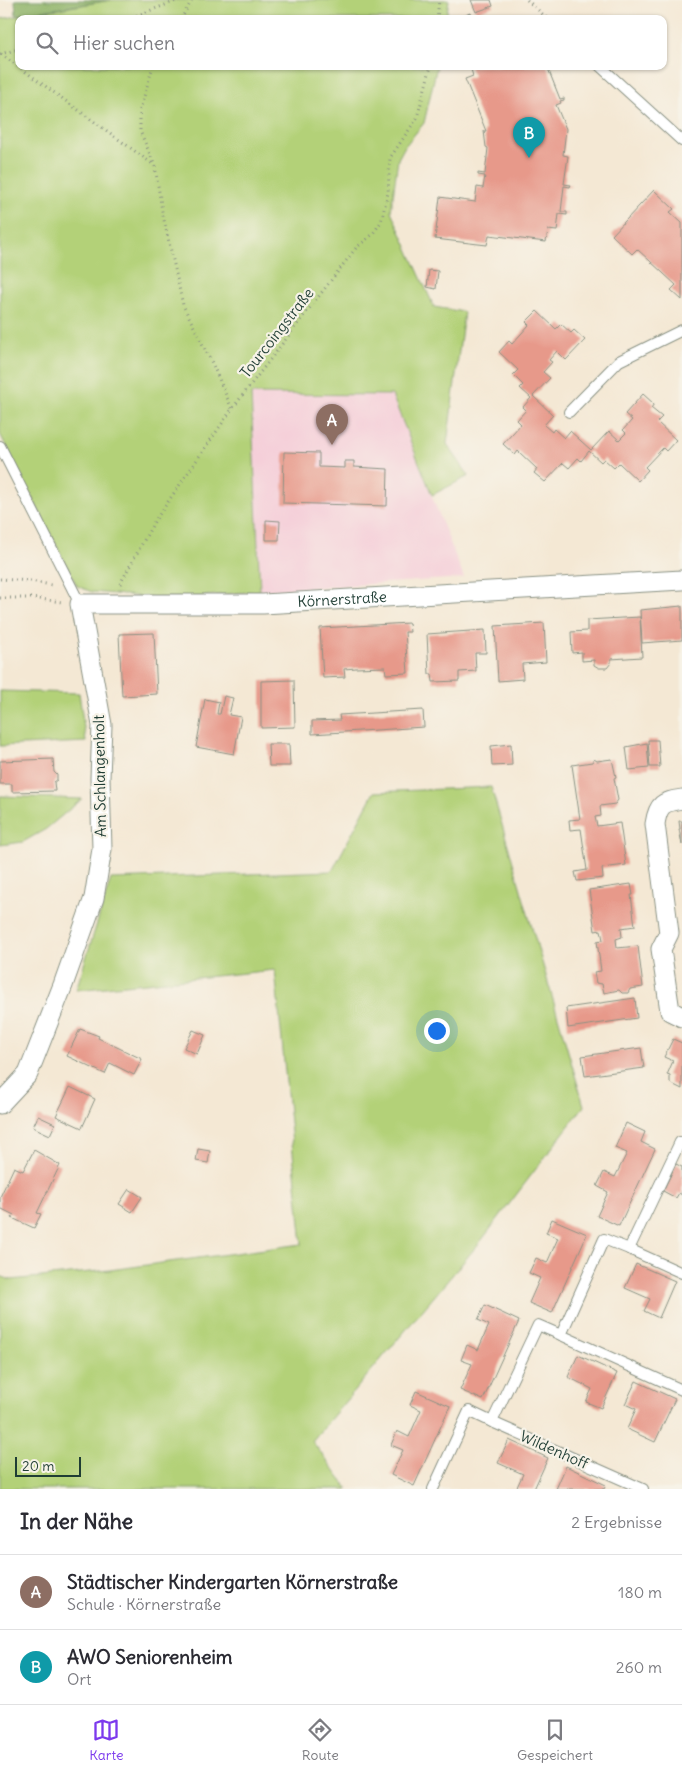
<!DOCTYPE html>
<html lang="de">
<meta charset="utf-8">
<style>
body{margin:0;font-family:Delius,sans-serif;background:#f2f2f3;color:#2b2b33}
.scale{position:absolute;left:15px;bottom:12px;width:66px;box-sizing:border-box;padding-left:5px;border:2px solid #1f3d34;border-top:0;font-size:14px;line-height:18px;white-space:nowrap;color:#1f3d34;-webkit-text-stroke:4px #f7f3e8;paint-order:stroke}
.you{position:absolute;left:436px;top:1030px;width:18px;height:18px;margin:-12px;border:4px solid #fff;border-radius:50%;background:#1a73e8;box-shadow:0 0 0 8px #1a73e833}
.badge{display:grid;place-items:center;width:32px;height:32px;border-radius:50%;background:#7c3aed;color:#fff;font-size:16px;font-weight:700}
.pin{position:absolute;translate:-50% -41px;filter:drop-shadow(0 1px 2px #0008)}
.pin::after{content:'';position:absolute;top:26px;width:18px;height:15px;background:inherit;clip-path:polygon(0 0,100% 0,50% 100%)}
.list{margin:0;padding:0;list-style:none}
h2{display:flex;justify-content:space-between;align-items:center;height:65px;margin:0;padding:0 20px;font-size:21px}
h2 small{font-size:16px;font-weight:400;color:#7c7c81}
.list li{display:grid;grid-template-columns:32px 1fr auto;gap:15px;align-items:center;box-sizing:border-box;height:75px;padding:0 20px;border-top:1px solid #e1e1e2}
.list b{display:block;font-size:19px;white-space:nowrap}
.list p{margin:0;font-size:16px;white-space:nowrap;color:#7c7c81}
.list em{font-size:16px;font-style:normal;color:#7c7c81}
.icon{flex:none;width:28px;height:28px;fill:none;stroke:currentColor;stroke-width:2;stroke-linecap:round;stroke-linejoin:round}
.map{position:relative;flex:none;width:682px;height:1489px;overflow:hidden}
.search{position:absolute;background:#fff;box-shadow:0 1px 4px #0004;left:15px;right:15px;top:15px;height:55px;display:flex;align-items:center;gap:12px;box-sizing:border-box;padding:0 18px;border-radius:10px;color:#7c7c81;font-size:19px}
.sheet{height:215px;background:#fff}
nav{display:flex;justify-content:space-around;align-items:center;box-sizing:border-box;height:70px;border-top:1px solid #e1e1e2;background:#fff;font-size:14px;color:#7c7c81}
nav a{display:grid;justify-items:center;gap:2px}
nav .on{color:#7c3aed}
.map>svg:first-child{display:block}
</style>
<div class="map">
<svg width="682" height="1489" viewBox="0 0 682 1489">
<rect width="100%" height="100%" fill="#f7f3e8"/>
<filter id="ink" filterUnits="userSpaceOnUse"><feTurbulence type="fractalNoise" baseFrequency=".02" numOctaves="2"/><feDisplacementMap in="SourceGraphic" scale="10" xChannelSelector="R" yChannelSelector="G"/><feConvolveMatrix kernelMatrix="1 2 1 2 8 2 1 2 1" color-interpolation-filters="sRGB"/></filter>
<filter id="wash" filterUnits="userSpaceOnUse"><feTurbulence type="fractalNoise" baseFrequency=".0096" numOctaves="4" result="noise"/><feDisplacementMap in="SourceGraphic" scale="20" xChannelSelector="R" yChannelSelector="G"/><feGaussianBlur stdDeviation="1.12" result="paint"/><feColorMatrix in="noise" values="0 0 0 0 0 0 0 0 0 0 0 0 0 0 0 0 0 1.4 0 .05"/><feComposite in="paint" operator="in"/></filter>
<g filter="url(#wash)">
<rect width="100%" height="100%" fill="#f4e8d4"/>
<polygon fill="#f5cfd9" points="251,394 392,395 464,578 260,591"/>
<g fill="#b3d178" stroke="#698756">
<polygon points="111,0 449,0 446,19 19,19 19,66 437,66 424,123 405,146 398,159 391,211 434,307 464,312 447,444 469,476 432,495 392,395 251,394 260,591 185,598 158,598 92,592 77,586 0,434 0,19"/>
<polygon points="0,691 79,693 86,742 0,746"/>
<polygon points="491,787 584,1106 481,1241 312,1441 348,1489 0,1489 0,1276 11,1280 110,1270 302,1244 275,970 76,990 111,879 332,871 374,792"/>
<polygon points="0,796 82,799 46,829 23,842 0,845"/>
</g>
<polygon fill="#8eb368" stroke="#56784e" points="15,0 111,0 16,15"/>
<g id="blocks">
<g fill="#e7998a">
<polygon points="471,0 491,0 493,6 476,12"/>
<polygon points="470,13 472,19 456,19"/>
<polygon points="470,66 547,66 560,99 564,98 564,100 560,101 561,103 556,105 566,129 563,155 568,156 564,184 571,185 570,187 564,186 561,212 567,212 567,215 559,214 557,231 548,230 546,242 489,235 487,245 435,239 440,197 475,202 477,187 483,188 485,176 478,175 478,173 485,174 488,148 486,147 484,131 486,131 465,79 473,76"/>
<polygon points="654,190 674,209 670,212 682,223 682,300 671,290 676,285 637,249 632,254 612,235"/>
<polygon points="429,270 438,271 436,289 427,287"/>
<polygon points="537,311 556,329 561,324 571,333 574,330 585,340 566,360 557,351 549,360 552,362 543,372 550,378 533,396 553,415 544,425 552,432 554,429 564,438 570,431 591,450 609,431 619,440 626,433 623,430 632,420 625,414 643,394 654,404 651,408 662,417 657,422 676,440 666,451 663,448 645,467 648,470 638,481 619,463 614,468 604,459 601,462 589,451 581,461 578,458 569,468 563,463 545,482 534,473 537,469 518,451 515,455 503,444 521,424 517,420 526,410 523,407 531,398 520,388 523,385 513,375 518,370 499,352 509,341 512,344 529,325 526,322"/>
<polygon points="284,452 319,453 319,467 345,468 345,461 354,461 354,467 388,469 387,506 283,503"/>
<polygon points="266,520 280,521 279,540 266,540"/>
<polygon points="682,606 682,640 642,643 640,610"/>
<polygon points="640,617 642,657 611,659 611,663 607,668 599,668 594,665 594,660 582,661 582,652 572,653 571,632 587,631 587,620"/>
<polygon points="409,623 410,632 405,632 408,673 386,674 385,667 356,668 344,669 345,677 323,678 320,628"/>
<polygon points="544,623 546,662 522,664 523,679 498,681 495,626"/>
<polygon points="485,630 486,653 475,653 476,671 459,672 459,681 433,682 432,674 429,674 427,634"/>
<polygon points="154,633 157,694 122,696 119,634"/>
<polygon points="294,680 295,727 261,728 261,681"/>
<polygon points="224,696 233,698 229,715 241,717 234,754 196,747 205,699 219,702 217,714 220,714"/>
<polygon points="423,710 424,727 312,734 312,721 340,720 339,715"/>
<polygon points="648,740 658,740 660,767 650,767"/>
<polygon points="647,743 649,768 629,770 626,747"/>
<polygon points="268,744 289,744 290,766 269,766"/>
<polygon points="511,744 512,765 492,766 491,746"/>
<polygon points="53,759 54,772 57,775 57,780 54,782 55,791 12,792 12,784 0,784 0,761"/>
<polygon points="594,759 597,761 612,759 616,777 614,778 618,800 615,804 600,806 601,816 595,817 597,826 620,823 626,865 602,868 603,878 577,881 575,872 587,870 581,829 570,830 569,820 580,819 572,765 592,762"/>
<polygon points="679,821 682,821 682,845 679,829 680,829"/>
<polygon points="631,884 633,895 631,895 635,926 621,928 622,937 616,939 617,948 638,946 643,987 630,989 628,993 622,993 619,990 604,993 602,984 596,983 594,972 601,971 597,941 603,940 601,930 595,931 589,890"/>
<polygon points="635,998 637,1018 568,1028 566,1008"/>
<polygon points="80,1029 99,1036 98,1038 142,1059 134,1075 110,1063 105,1074 67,1056"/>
<polygon points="193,1030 205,1035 197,1054 184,1048"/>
<polygon points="673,1039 682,1043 682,1089 670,1083 670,1076 667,1075 673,1061 664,1057"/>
<polygon points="641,1048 644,1068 585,1076 582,1056"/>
<polygon points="70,1087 95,1099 82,1128 56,1116"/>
<polygon points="38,1116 55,1124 50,1135 33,1127"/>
<polygon points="626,1123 645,1132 641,1142 655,1149 619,1226 597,1216 608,1192 597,1186 604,1172 615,1177 627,1153 615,1148"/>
<polygon points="198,1149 210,1151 208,1163 196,1161"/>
<polygon points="34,1150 60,1165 37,1213 41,1214 34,1228 12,1218 14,1215 0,1208 0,1197 14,1167 23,1171"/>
<polygon points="676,1164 682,1167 682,1195 679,1193 676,1198 663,1191"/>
<polygon points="129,1189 142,1197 132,1212 119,1204"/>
<polygon points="552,1219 587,1234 552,1313 529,1303 540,1278 529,1273 536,1258 547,1263 558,1238 546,1233"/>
<polygon points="636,1264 675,1281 659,1318 644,1311 650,1299 625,1288"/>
<polygon points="485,1305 519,1321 483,1400 460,1390 472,1364 461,1360 467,1345 478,1350 489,1325 478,1320"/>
<polygon points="578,1355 617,1373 601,1408 586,1402 592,1389 568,1377"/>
<polygon points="636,1381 675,1399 655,1442 627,1429 636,1409 625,1404"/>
<polygon points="416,1391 450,1406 414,1486 391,1475 403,1450 391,1445 397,1431 409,1437 421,1410 410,1405"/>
<polygon points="509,1440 548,1458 534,1489 521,1489 517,1487 523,1474 498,1463"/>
<polygon points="566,1466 606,1485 604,1489 556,1489"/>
</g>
</g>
</g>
<g filter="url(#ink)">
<use href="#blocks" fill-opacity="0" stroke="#8a9284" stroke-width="1"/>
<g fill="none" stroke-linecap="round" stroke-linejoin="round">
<defs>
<g id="service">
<polyline points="600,66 682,141"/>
<polyline points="569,412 619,361 682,330"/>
<polyline points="0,446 80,604"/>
<polyline points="682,1143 680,1142 629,1249 682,1273"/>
<polyline points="629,1249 604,1239 561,1335 682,1390"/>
<polyline points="561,1335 538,1325 492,1422 643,1489"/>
<polyline points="433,1489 469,1411 492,1422"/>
</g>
<g id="minor">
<path d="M 682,799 C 663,802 658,804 655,824 L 669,933 L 661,949 L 670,1011 L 682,1017"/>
<path id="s1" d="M 0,1104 L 28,1074 L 63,985 L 94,898 L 102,849 L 100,778 L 102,725 L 80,604 L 263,604 L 682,580"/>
</g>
</defs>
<use href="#service" stroke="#8a9284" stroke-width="12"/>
<use href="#minor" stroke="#8a9284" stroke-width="21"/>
<g stroke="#8a9284" stroke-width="3" stroke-dasharray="1 4" stroke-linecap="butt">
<polyline points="527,0 548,19"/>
<polyline points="127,19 179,0"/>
<polyline points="181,19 192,0"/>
<polyline points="437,19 439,0"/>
<polyline points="0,54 19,49"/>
<polyline points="1,54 154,165"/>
<polyline points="153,66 140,110 140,131 155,166 162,211 183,305 212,363 232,409"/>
<polyline points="0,579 31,581 51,585"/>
<polyline points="120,584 154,522 232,409 356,248 372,235 381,222 388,193 390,158 417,118 431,66"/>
<polyline points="0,598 32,598 62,602"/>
</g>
<use href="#service" stroke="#fff" stroke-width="10"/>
<use href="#minor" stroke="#fff" stroke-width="19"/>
</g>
</g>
<g text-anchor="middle" stroke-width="4.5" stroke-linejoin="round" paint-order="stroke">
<g font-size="15" fill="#1f3d34" stroke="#f7f3e8">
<text transform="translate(277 333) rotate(-52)" y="5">Tourcoingstraße</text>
<text dy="5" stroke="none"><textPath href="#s1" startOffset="788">Körnerstraße</textPath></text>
<text transform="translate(100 776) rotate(-91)" y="5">Am Schlangenholt</text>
<text transform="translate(554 1450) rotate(24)" y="5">Wildenhoff</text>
</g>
</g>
</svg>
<div class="scale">20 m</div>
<div class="you"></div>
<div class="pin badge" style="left:332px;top:445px;background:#8d6e63">A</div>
<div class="pin badge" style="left:529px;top:158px;background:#0f9aa8">B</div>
<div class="search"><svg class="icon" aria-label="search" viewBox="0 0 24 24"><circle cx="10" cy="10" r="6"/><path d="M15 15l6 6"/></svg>Hier suchen</div>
</div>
<section class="sheet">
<h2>In der Nähe<small>2 Ergebnisse</small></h2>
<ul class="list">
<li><span class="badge" style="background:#8d6e63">A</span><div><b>Städtischer Kindergarten Körnerstraße</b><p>Schule · Körnerstraße</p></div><em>180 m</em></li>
<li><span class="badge" style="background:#0f9aa8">B</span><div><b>AWO Seniorenheim</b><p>Ort</p></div><em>260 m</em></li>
</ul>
</section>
<nav>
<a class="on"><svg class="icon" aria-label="map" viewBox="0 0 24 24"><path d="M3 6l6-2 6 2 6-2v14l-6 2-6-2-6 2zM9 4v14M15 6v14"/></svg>Karte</a>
<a><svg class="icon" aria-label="directions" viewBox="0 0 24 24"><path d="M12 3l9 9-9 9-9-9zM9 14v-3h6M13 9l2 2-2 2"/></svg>Route</a>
<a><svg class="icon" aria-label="saved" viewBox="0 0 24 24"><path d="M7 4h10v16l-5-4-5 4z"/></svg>Gespeichert</a>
</nav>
